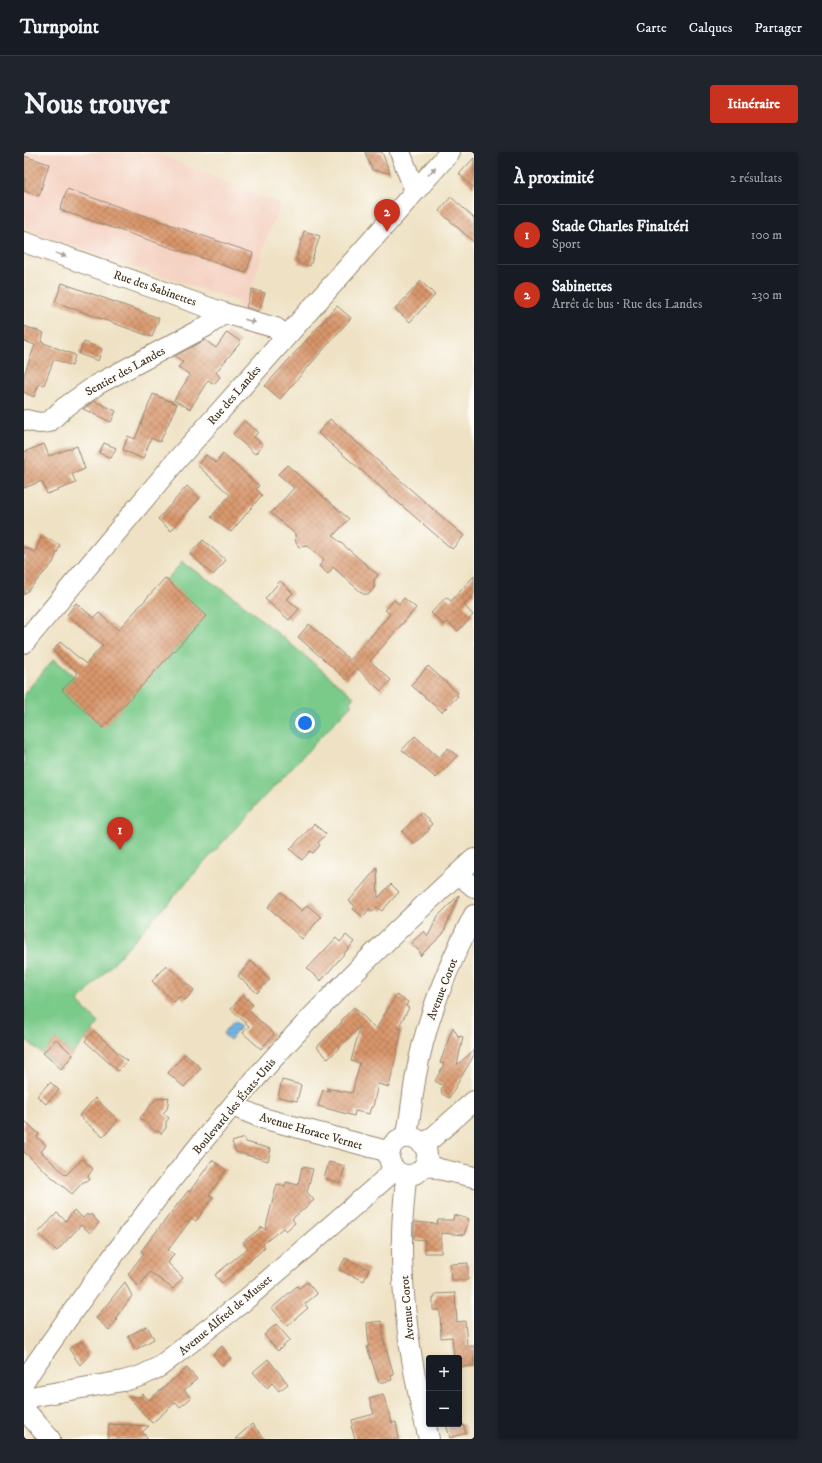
<!DOCTYPE html>
<html lang="fr">
<meta charset="utf-8">
<style>
body{margin:0;font-family:"IM FELL DW Pica",serif;background:#20242c;color:#f1f3f6}
.controls{position:absolute;right:12px;bottom:12px;display:grid;overflow:hidden;border-radius:4px;box-shadow:0 2px 6px #0003}
.controls button{width:36px;height:36px;display:grid;place-items:center;padding:0;border:0;border-bottom:1px solid #363941;background:#171b24;color:#f1f3f6;font:20px sans-serif}
.you{position:absolute;left:281px;top:571px;width:14px;height:14px;margin:-10px;border:3px solid #fff;border-radius:50%;background:#1a73e8;box-shadow:0 0 0 6px #1a73e833}
.badge{display:grid;place-items:center;width:26px;height:26px;border-radius:50%;background:#c8321e;color:#fff;font-size:13px;font-weight:700}
.pin{position:absolute;translate:-50% -33px;filter:drop-shadow(0 1px 2px #0008)}
.pin::after{content:'';position:absolute;top:21px;width:14px;height:12px;background:inherit;clip-path:polygon(0 0,100% 0,50% 100%)}
.list{margin:0;padding:0;list-style:none}
h2{display:flex;justify-content:space-between;align-items:center;height:52px;margin:0;padding:0 16px;font-size:17px}
h2 small{font-size:13px;font-weight:400;color:#9ea1a6}
.list li{display:grid;grid-template-columns:26px 1fr auto;gap:12px;align-items:center;box-sizing:border-box;height:60px;padding:0 16px;border-top:1px solid #363941}
.list b{display:block;font-size:15px;white-space:nowrap}
.list p{margin:0;font-size:13px;white-space:nowrap;color:#9ea1a6}
.list em{font-size:13px;font-style:normal;color:#9ea1a6}
.map{position:relative;flex:none;width:450px;height:1287px;overflow:hidden;border-radius:4px}
header{display:flex;align-items:center;gap:24px;box-sizing:border-box;height:56px;padding:0 20px;background:#171b24;border-bottom:1px solid #363941}
header strong{font-size:19px}
nav{display:flex;gap:22px;margin-inline-start:auto;font-size:14px}
.intro{display:flex;align-items:center;justify-content:space-between;box-sizing:border-box;height:96px;padding:0 24px}
h1{margin:0;font-size:28px}
.button{padding:10px 18px;border-radius:4px;background:#c8321e;color:#fff;font-size:14px;font-weight:700}
main{display:flex;gap:24px;padding:0 24px}
aside{flex:1;background:#171b24;border-radius:4px;box-shadow:0 2px 6px #0003}
.map>svg:first-child{display:block}
</style>
<header>
<strong>Turnpoint</strong>
<nav><a>Carte</a><a>Calques</a><a>Partager</a></nav>
</header>
<div class="intro"><h1>Nous trouver</h1><a class="button">Itinéraire</a></div>
<main>
<div class="map">
<svg width="450" height="1287" viewBox="0 0 450 1287">
<defs>
<pattern id="water-rules" width="6" height="5" patternUnits="userSpaceOnUse"><rect width="6" height="5" fill="#74b8ea"/><path d="M0 2.5h6" fill="none" stroke="#6096bd"/></pattern>
<pattern id="building-cross-hatch" width="8" height="8" patternUnits="userSpaceOnUse"><rect width="8" height="8" fill="#d8956a"/><path d="M0 0l8 8M0 8l8-8" fill="none" stroke="#b07a57"/></pattern>
</defs>
<rect width="100%" height="100%" fill="#fdfcf7"/>
<filter id="ink" filterUnits="userSpaceOnUse"><feTurbulence type="fractalNoise" baseFrequency=".025" numOctaves="2"/><feDisplacementMap in="SourceGraphic" scale="8" xChannelSelector="R" yChannelSelector="G"/><feConvolveMatrix kernelMatrix="1 2 1 2 8 2 1 2 1" color-interpolation-filters="sRGB"/></filter>
<filter id="wash" filterUnits="userSpaceOnUse"><feTurbulence type="fractalNoise" baseFrequency=".012" numOctaves="4" result="noise"/><feDisplacementMap in="SourceGraphic" scale="16" xChannelSelector="R" yChannelSelector="G"/><feGaussianBlur stdDeviation="0.9" result="paint"/><feColorMatrix in="noise" values="0 0 0 0 0 0 0 0 0 0 0 0 0 0 0 0 0 1.4 0 .05"/><feComposite in="paint" operator="in"/></filter>
<g filter="url(#wash)">
<rect width="100%" height="100%" fill="#efe2c4"/>
<polygon fill="#f5d2c2" points="0,0 134,0 134,2 257,52 242,88 221,159 217,158 212,149 0,77"/>
<polygon fill="#7aca8a" stroke="#5a7a54" points="158,410 214,448 330,545 326,550 328,552 237,648 54,850 75,871 36,917 0,886 0,542 30,507 55,528"/>
<polygon fill="url(#water-rules)" stroke="#587184" points="210,869 217,874 206,888 199,882"/>
<g id="blocks">
<g fill="url(#building-cross-hatch)">
<polygon points="341,0 358,0 366,21 348,18"/>
<polygon points="0,4 25,12 15,44 0,39"/>
<polygon points="450,6 450,36 435,22"/>
<polygon points="43,37 229,101 222,121 36,58"/>
<polygon points="427,45 450,66 450,90 415,59"/>
<polygon points="280,79 296,84 286,114 274,111 275,108 272,107"/>
<polygon points="397,129 411,143 386,170 371,157"/>
<polygon points="38,131 135,166 128,185 31,150"/>
<polygon points="228,137 241,141 235,159 222,155"/>
<polygon points="313,154 327,166 256,247 241,234"/>
<polygon points="0,174 20,181 17,190 51,203 48,214 30,207 20,233 15,232 10,245 0,240 0,223 11,193 0,189"/>
<polygon points="203,180 217,190 192,220 196,225 190,232 184,228 166,257 150,248 166,223 154,215 159,210 151,204 181,188 192,196"/>
<polygon points="60,190 78,197 74,209 55,202"/>
<polygon points="129,242 153,252 136,290 127,286 119,307 99,298 104,284 111,287"/>
<polygon points="70,249 92,259 87,270 59,257"/>
<polygon points="306,267 440,384 428,397 294,281"/>
<polygon points="220,269 234,280 230,285 239,293 231,302 209,282"/>
<polygon points="80,291 92,296 87,306 75,301"/>
<polygon points="20,292 25,304 53,294 61,317 48,322 52,331 23,342 18,329 0,336 0,300"/>
<polygon points="199,302 235,334 232,337 238,343 207,380 187,365 206,343 173,313 182,303 192,311"/>
<polygon points="263,313 325,367 309,384 354,423 350,428 350,436 345,442 339,442 309,415 304,422 295,414 300,408 284,394 275,395 272,391 271,382 247,361 270,336 254,322"/>
<polygon points="163,334 176,346 147,379 134,367"/>
<polygon points="18,384 36,393 29,411 0,443 0,395 11,400"/>
<polygon points="179,388 202,408 189,423 166,402"/>
<polygon points="450,424 450,442 440,453 449,463 434,479 423,470 420,473 407,461 422,445 427,449"/>
<polygon points="141,426 182,464 79,576 38,538 54,521 29,499 36,490 62,512 79,493 43,463 52,451 70,466 75,461 94,478"/>
<polygon points="256,429 269,441 263,447 275,457 265,468 241,447"/>
<polygon points="380,446 392,456 346,509 367,528 357,539 333,516 323,528 274,485 285,472 326,508 366,462 361,458 370,448 375,452"/>
<polygon points="404,514 434,541 432,543 434,544 418,560 387,533"/>
<polygon points="391,584 415,606 424,596 433,604 412,626 378,598"/>
<polygon points="397,660 408,672 404,676 406,677 390,692 378,680"/>
<polygon points="290,672 302,682 294,691 296,693 289,701 286,699 278,708 266,697"/>
<polygon points="353,716 354,746 367,732 375,740 358,759 353,755 349,760 345,757 339,765 329,757 331,754 325,749"/>
<polygon points="257,740 278,759 283,753 297,765 278,787 244,755"/>
<polygon points="435,743 419,782 396,804 396,800 387,791 400,779 404,784 414,764"/>
<polygon points="322,783 330,790 297,829 283,817 312,786 316,790"/>
<polygon points="227,809 246,827 233,841 214,824"/>
<polygon points="142,813 170,838 161,848 156,844 150,850 128,829"/>
<polygon points="219,843 229,853 224,858 250,882 237,897 219,881 225,874 207,857"/>
<polygon points="372,843 384,850 382,854 385,856 374,876 378,877 365,935 354,932 349,955 347,955 345,962 331,959 330,964 294,954 299,938 306,939 302,936 328,941 336,911 327,909 336,875 304,907 293,895 318,870 317,869 330,855 352,877"/>
<polygon points="429,875 435,886 436,884 439,885 433,913 450,898 450,903 425,946 418,942 417,937 419,934 411,929 420,912 416,911"/>
<polygon points="70,879 103,909 94,919 61,889"/>
<polygon points="32,887 49,903 37,917 19,901"/>
<polygon points="161,902 177,916 160,935 144,921"/>
<polygon points="258,928 277,933 273,949 254,945"/>
<polygon points="26,930 35,938 22,952 13,944"/>
<polygon points="145,945 143,957 139,961 145,966 142,970 142,976 137,982 134,979 132,980 116,966 132,947"/>
<polygon points="71,946 94,968 79,985 55,964"/>
<polygon points="0,968 15,982 13,985 22,993 17,1000 42,1023 58,1007 69,1017 64,1024 66,1028 59,1030 48,1042 22,1020 0,1000"/>
<polygon points="220,986 222,990 247,997 244,1009 212,1000 208,990"/>
<polygon points="188,1008 202,1018 185,1043 189,1045 172,1069 168,1066 144,1098 150,1102 144,1111 159,1126 149,1137 126,1120 115,1135 104,1122 120,1101 117,1099 164,1039 166,1039"/>
<polygon points="305,1010 321,1014 316,1031 300,1026"/>
<polygon points="278,1015 289,1017 283,1040 290,1048 268,1067 271,1071 262,1079 259,1076 239,1092 241,1095 235,1101 198,1131 191,1123 224,1096 219,1090 238,1075 241,1078 253,1032 261,1034 262,1030 274,1033"/>
<polygon points="50,1058 59,1066 63,1062 65,1064 67,1062 75,1071 66,1081 57,1073 33,1099 14,1081 33,1061 42,1069"/>
<polygon points="430,1063 445,1067 440,1083 417,1081 417,1101 401,1101 401,1088 390,1087 390,1070 413,1072 414,1068 429,1068"/>
<polygon points="321,1106 345,1117 340,1129 315,1118"/>
<polygon points="444,1111 444,1128 427,1128 426,1112"/>
<polygon points="101,1130 108,1144 91,1167 93,1168 85,1178 72,1166"/>
<polygon points="283,1130 293,1142 281,1152 284,1156 263,1174 248,1156 273,1134 275,1136"/>
<polygon points="431,1141 433,1170 441,1169 443,1194 450,1194 450,1214 435,1215 435,1206 430,1206 428,1185 417,1186 416,1158 409,1158 409,1146 411,1146 411,1142"/>
<polygon points="358,1169 360,1190 370,1223 367,1224 368,1228 355,1231 343,1195 345,1194 343,1171"/>
<polygon points="252,1172 266,1188 254,1199 240,1183"/>
<polygon points="123,1174 130,1187 111,1198 104,1184"/>
<polygon points="57,1189 66,1202 56,1213 45,1197"/>
<polygon points="198,1194 207,1206 198,1214 189,1202"/>
<polygon points="244,1207 264,1232 255,1239 248,1231 243,1236 229,1220"/>
<polygon points="163,1216 173,1227 160,1238 167,1246 156,1255 152,1250 128,1271 104,1244 117,1245 119,1242 125,1248"/>
<polygon points="359,1242 368,1271 372,1270 375,1287 331,1287 327,1274 329,1273 328,1268 350,1262 345,1246"/>
<polygon points="85,1272 125,1274 118,1280 124,1287 84,1287"/>
<polygon points="228,1272 241,1287 211,1287"/>
<polygon points="422,1272 439,1272 442,1281 426,1286"/>
</g>
</g>
</g>
<g filter="url(#ink)">
<use href="#blocks" fill-opacity="0" stroke="#958671" stroke-width="1"/>
<g fill="none" stroke-linecap="round" stroke-linejoin="round">
<defs>
<g id="minor">
<polyline points="376,0 391,39"/>
<polyline points="0,90 200,161 252,176 261,184"/>
<polyline points="2,268 15,271 25,270 40,256 74,232 183,174 200,161"/>
<polyline points="0,491 152,309 426,0"/>
<polyline points="434,722 450,735"/>
<polyline points="209,954 238,966 366,1000"/>
<circle cx="384" cy="1004" r="19"/>
<path d="M 382,986 C 387,965 388,944 392,923 C 402,867 424,813 450,763"/>
<polyline points="398,992 407,987 450,949"/>
<polyline points="402,1011 415,1017 450,1025"/>
<path d="M 382,1023 C 381,1043 378,1063 378,1084 C 377,1153 388,1221 405,1287"/>
<path d="M 0,1229 C 72,1124 149,1021 232,926 C 300,848 374,776 450,707"/>
<polyline points="0,1246 99,1229 117,1224 135,1215 220,1149 362,1026 370,1016"/>
<polyline points="0,1257 26,1287"/>
</g>
</defs>
<use href="#minor" stroke="#958671" stroke-width="22"/>
<use href="#minor" stroke="#fff" stroke-width="20"/>
</g>
<defs><path id="oneway-solid" d="M-6-.8H1V-3.2L6.5 0L1 3.2V.8H-6Z"/></defs>
<g fill="#a79f9a">
<use href="#oneway-solid" transform="translate(408 19) rotate(-48)"/>
<use href="#oneway-solid" transform="translate(37 103) rotate(20)"/>
<use href="#oneway-solid" transform="translate(226 169) rotate(16)"/>
</g>
</g>
<g text-anchor="middle" stroke-width="3" stroke-linejoin="round" paint-order="stroke">
<g font-size="12" fill="#3b2a1e" stroke="#fdfcf7">
<text transform="translate(131 136) rotate(19)" y="4">Rue des Sabinettes</text>
<text transform="translate(101 219) rotate(-29)" y="4">Sentier des Landes</text>
<text transform="translate(210 243) rotate(-49)" y="4">Rue des Landes</text>
<text transform="translate(418 837) rotate(-69)" y="4">Avenue Corot</text>
<text transform="translate(210 954) rotate(-50)" y="4">Boulevard des États-Unis</text>
<text transform="translate(287 979) rotate(16)" y="4">Avenue Horace Vernet</text>
<text transform="translate(383 1156) rotate(-95)" y="4">Avenue Corot</text>
<text transform="translate(201 1163) rotate(-40)" y="4">Avenue Alfred de Musset</text>
</g>
</g>
</svg>
<div class="controls">
<button>+</button>
<button>−</button>
</div>
<div class="you"></div>
<div class="pin badge" style="left:96px;top:698px">1</div>
<div class="pin badge" style="left:363px;top:80px">2</div>
</div>
<aside>
<h2>À proximité<small>2 résultats</small></h2>
<ul class="list">
<li><span class="badge">1</span><div><b>Stade Charles Finaltéri</b><p>Sport</p></div><em>100 m</em></li>
<li><span class="badge">2</span><div><b>Sabinettes</b><p>Arrêt de bus · Rue des Landes</p></div><em>230 m</em></li>
</ul>
</aside>
</main>
